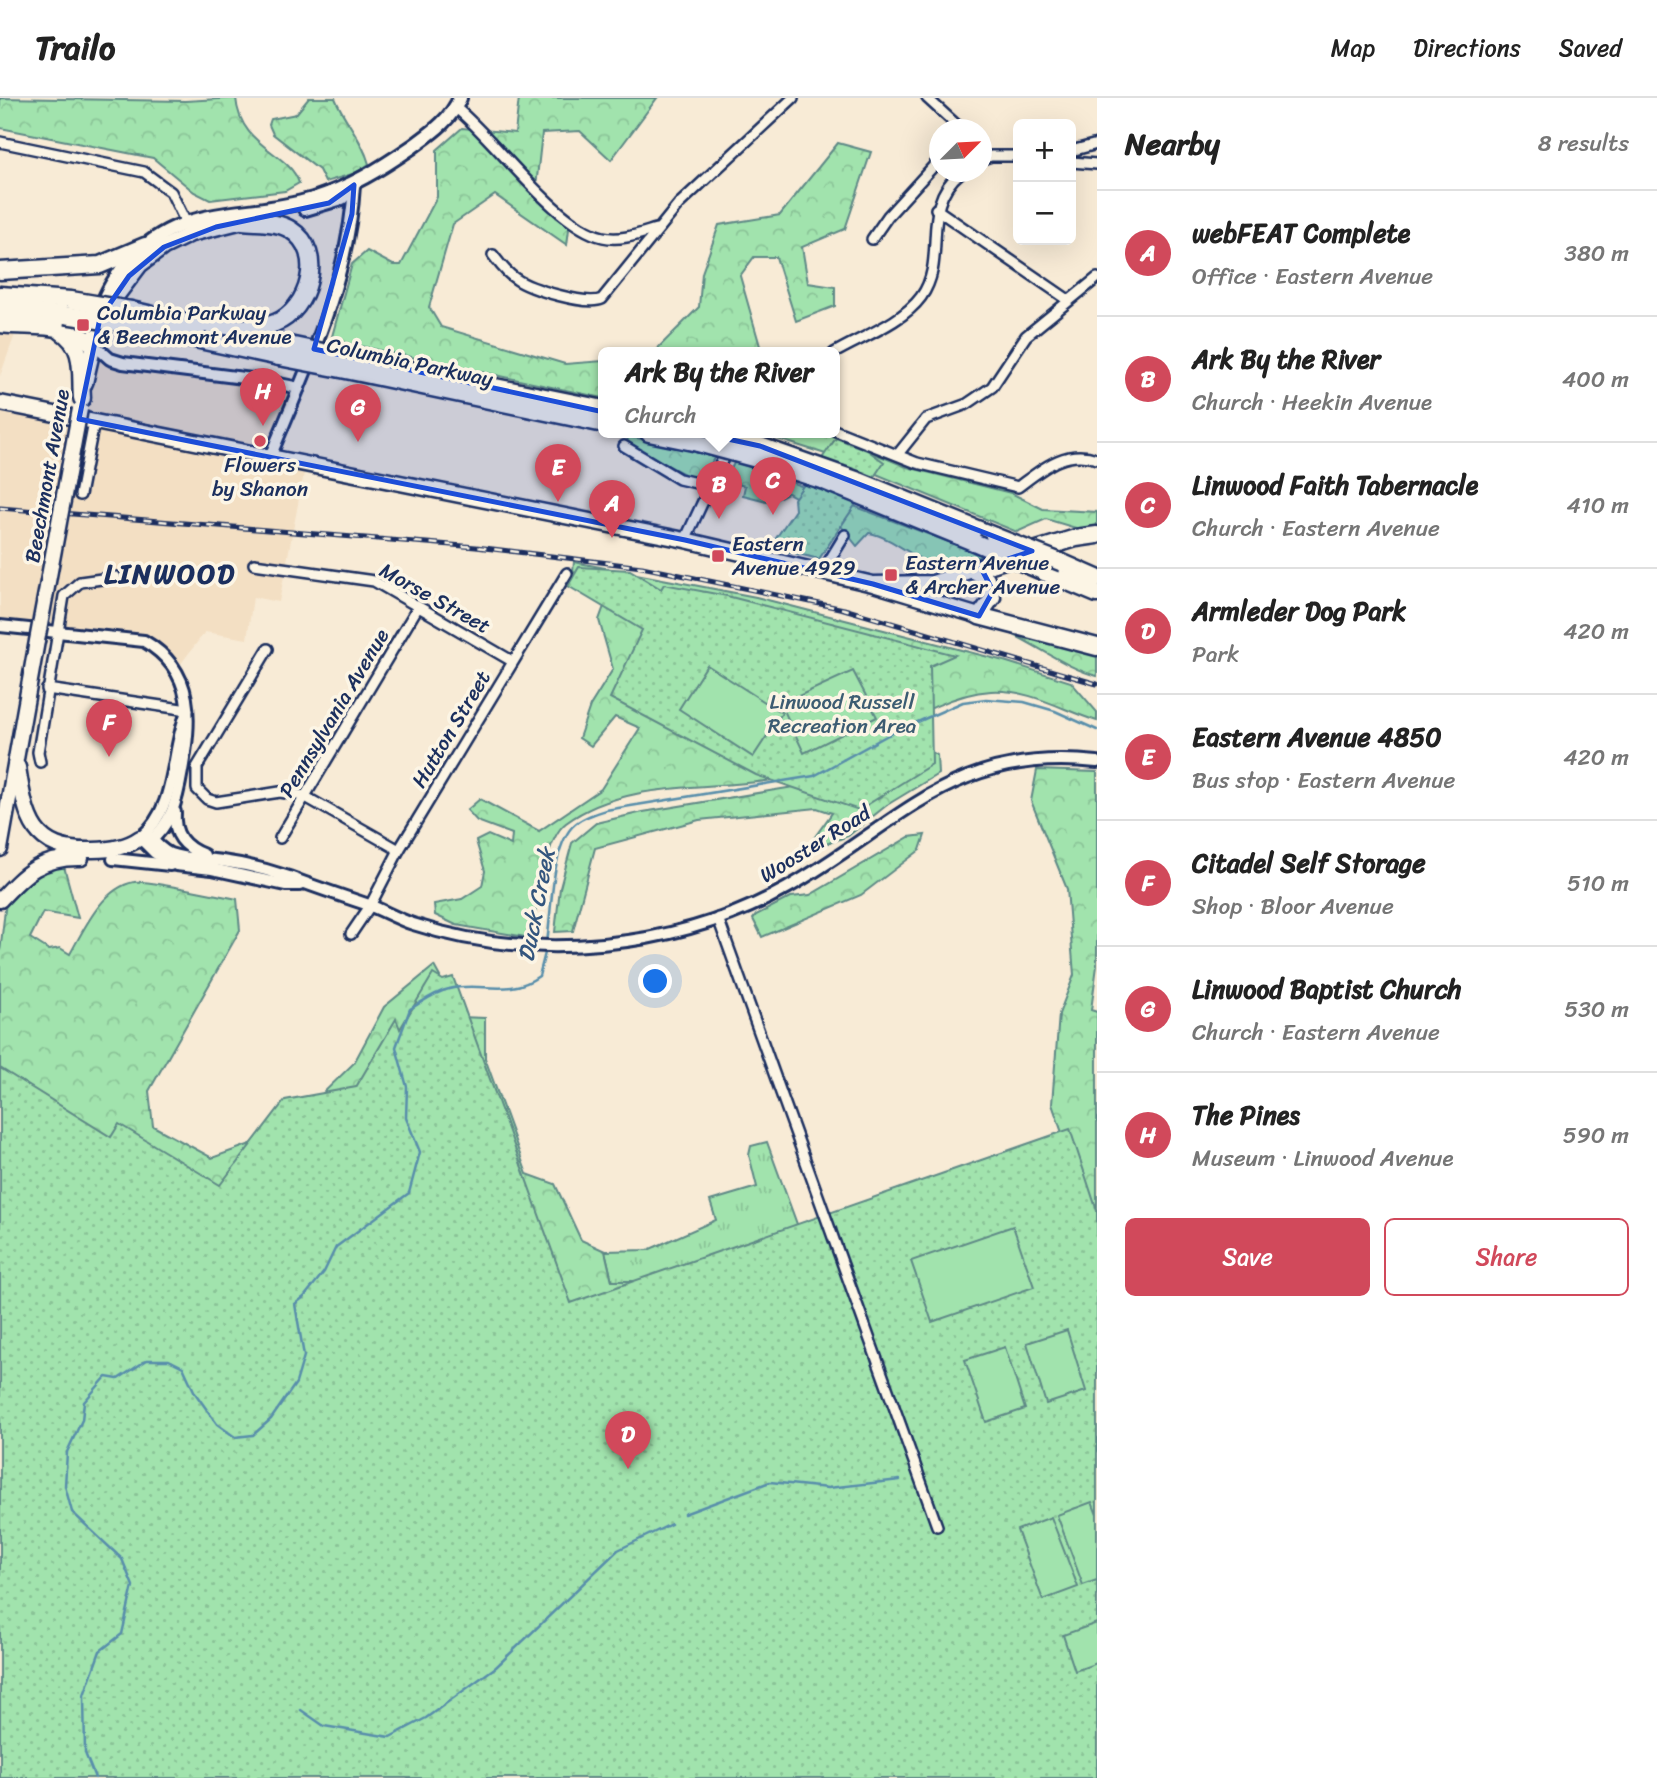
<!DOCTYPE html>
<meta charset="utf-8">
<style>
body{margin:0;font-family:Sriracha,sans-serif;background:#f2f2f2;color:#222}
.controls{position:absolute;right:21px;top:21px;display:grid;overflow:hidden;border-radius:10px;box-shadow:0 7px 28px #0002}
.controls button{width:63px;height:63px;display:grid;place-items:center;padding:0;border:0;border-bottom:2px solid #e0e0e0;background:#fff;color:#222;font:35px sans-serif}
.compass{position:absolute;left:929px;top:21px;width:63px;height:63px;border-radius:50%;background:#fff;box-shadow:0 7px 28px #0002;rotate:66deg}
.you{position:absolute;left:656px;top:884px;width:24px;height:24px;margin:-18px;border:5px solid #fff;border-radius:50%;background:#1a73e8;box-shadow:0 0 0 10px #1a73e833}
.badge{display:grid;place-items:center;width:46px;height:46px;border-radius:50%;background:#d1495b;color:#fff;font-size:23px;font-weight:700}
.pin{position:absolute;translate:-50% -58px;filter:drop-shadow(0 2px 4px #0008)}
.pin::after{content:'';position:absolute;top:37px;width:24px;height:21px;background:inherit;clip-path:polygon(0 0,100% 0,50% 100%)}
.popup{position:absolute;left:598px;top:249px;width:242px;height:91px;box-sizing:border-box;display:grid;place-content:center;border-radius:10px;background:#fff;filter:drop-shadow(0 2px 5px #0005);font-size:23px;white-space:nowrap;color:#767676}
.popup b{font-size:26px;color:#222}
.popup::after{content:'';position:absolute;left:50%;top:100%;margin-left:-14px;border:14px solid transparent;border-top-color:#fff}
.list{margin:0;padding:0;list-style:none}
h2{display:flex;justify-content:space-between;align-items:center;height:91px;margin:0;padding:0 28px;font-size:30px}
h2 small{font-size:23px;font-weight:400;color:#767676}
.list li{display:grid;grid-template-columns:46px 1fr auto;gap:21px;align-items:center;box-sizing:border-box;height:126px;padding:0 28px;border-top:2px solid #e0e0e0}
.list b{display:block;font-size:26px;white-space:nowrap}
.list p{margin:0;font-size:23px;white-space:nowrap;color:#767676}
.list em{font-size:23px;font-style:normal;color:#767676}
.actions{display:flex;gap:14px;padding:21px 28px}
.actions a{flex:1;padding:16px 0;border:2px solid #d1495b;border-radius:10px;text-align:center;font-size:24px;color:#d1495b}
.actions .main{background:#d1495b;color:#fff}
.map{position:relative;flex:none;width:1097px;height:1680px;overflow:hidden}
header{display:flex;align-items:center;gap:42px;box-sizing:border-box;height:98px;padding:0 35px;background:#fff;border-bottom:2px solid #e0e0e0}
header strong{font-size:33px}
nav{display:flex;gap:38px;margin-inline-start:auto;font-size:24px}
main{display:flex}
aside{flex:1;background:#fff}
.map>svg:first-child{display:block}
</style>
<header>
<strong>Trailo</strong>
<nav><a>Map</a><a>Directions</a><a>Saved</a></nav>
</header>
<main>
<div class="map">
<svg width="1097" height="1680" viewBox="0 0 1097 1680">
<defs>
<pattern id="grass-tufts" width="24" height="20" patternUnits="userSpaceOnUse" patternTransform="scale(1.75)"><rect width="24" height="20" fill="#a1e3ad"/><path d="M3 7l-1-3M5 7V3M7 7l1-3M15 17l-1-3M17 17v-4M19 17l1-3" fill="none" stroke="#8ac397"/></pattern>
<pattern id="forest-crowns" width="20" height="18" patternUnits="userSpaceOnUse" patternTransform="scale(1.75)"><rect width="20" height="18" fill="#a1e3ad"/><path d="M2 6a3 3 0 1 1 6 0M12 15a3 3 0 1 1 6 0" fill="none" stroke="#8ac397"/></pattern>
<pattern id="park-dots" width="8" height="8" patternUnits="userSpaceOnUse" patternTransform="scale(1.75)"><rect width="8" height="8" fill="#a1e3ad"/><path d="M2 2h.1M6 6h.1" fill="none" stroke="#8ac397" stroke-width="1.8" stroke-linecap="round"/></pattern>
</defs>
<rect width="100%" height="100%" fill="#f8ebd6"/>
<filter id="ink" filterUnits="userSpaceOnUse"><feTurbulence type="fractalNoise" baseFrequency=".0143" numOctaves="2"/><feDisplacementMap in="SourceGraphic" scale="14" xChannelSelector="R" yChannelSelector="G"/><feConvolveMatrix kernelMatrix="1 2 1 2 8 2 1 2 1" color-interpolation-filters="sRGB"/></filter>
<g filter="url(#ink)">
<g fill="#f3dfc3">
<polygon points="18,228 0,278 0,229"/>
<polygon points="93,246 110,261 299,290 270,358 306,365 279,504 253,499 247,541 205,534 176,572 154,548 0,528 0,305 65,318 79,309"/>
</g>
<polygon fill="url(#grass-tufts)" stroke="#5e8986" stroke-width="2" points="767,1044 798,1129 640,1183 612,1183 605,1153 648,1152 716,1122 710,1103 757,1089 749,1057 751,1048"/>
<g fill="url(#forest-crowns)" stroke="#5e8986" stroke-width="2">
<path d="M 0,0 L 185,3 L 236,0 C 240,50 289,53 299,85 L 285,93 L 210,102 L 194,94 L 153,60 L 0,30 Z"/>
<path d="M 309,0 L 335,0 C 345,24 362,41 369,66 L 356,75 L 325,84 L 319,72 L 273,36 L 269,27 L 271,21 L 296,16 Z"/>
<polygon points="519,0 657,0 611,62 580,33 542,35 536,89 570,123 567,147 495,97 453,126 429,209 441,229 565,266 603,263 603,300 331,242 352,166 367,153 393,167 401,167 437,99 437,52 462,30 515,35"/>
<polygon points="838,45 871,54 845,131 802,149 808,185 835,189 835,208 796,223 776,159 754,159 740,178 762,255 653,255 699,209 702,175 719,127 780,117"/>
<polygon points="759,335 825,335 907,369 1011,395 1043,411 1097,414 1097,430 1079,431 1046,421 1017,434 835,359"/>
<polygon points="628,338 715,358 703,381 686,377 627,346"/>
<path d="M 735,363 L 983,457 C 968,462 942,471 928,465 C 908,456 891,439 869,435 L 857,448 L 837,423 L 788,395 L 770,404 L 743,397 L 745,388 L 725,383 Z"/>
<path d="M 574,464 L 756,499 L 1004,563 L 1071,584 L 1097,614 L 1097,623 C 1062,612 1029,591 991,593 C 924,597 859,663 792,679 C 721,694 627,679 566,725 C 544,741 536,814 531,840 L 456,827 L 435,817 L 434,806 L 462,801 L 482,788 L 485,773 L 476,743 L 488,737 L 511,747 L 512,736 L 477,723 L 467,712 L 480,701 L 539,733 L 601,691 L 640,630 L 615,619 L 591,648 L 579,640 L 590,608 L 613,571 L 599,522 L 610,492 L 724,516 L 573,474 Z"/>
<path d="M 1012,536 L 1097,557 L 1097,578 C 1067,570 1041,550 1012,536 Z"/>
<polygon points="922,648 937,657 938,676 887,707 848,738 804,754 832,715 817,710 699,722 595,750 573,833 555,834 560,790 572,745 596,725 643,714 830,683"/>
<polygon points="1037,672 1097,674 1097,868 1091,912 1097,914 1097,1135 1052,1006 1059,916 1074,877 1067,791 1031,703"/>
<polygon points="925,737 920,752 861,797 762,839 753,821 756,817 791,799 810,797 909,739"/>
<path d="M 62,761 L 78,820 L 43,814 L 30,840 L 49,852 L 60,850 L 70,856 C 84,831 102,790 134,784 C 146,781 219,798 237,801 L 240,832 L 149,993 L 153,1028 L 212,1060 L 259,1043 L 316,1002 L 354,965 L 384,909 L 434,868 L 440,879 L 434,918 L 485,920 L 485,960 L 527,1076 L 555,1086 L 581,1142 L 605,1153 L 612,1183 L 640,1183 L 0,1521 L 0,854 L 7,795 Z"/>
</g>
<g fill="url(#park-dots)" stroke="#5e8986" stroke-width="2">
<polygon points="836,340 867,352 884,364 819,461 770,449 795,412 794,401"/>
<polygon points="579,469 630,472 661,491 664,486 727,498 955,557 930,568 932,666 859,712 756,677 610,600 642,532 568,488"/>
<polygon points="433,876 443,882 453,879 571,1205 1070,1031 1097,1113 1097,1680 0,1680 0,970 111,1039 119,1026 220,1087 285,1002 356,989 396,921 400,931"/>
</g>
<g fill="#a1e3ad" stroke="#5e8986" stroke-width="2">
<polygon points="707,567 782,615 753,659 679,611"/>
<polygon points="853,573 877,619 804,655 781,606"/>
<polygon points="1013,1128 1034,1189 932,1224 911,1163"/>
<polygon points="1067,1232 1086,1293 1046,1306 1027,1245"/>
<polygon points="1005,1249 1025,1311 986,1324 965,1262"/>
<polygon points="1092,1404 1097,1417 1097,1482 1083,1487 1057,1417"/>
<polygon points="1051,1419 1078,1489 1043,1502 1017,1432"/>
<polygon points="1097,1525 1097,1565 1075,1573 1063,1537"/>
</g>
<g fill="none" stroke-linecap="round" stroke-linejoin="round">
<g stroke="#588eab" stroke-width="2.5">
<path d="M 547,844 C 552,812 551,753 572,729 C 580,720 594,716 606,712 L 814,678 L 888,637 L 963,604 L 986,601 L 1024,604 L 1055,613 L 1097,632"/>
<polyline points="684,1416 770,1384 828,1390 900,1382"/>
<polyline points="301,1612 324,1628 390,1639 426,1620 496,1569 618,1452 671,1426"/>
<path d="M 95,1680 L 85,1655 L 84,1597 L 100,1553 L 122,1536 L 133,1488 L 122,1461 L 72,1414 L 65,1388 L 67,1354 L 82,1322 L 84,1304 L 106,1279 L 118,1281 L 147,1262 L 169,1262 L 183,1269 L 195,1295 L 217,1326 L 235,1339 L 253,1337 L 271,1321 L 296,1285 L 304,1258 L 295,1206 L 304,1199 L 324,1174 L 336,1149 L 409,1095 L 420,1054 L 406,1020 L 407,989 L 396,949 L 410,911 C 422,904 435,894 449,891 C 480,883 509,900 539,878 L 546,851"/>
</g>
<defs>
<g id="minor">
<polyline points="927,0 962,32"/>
<path d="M 456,10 C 496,42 556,129 603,139 C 621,143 639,136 656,131"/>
<polyline points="0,44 144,74 171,94 189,131"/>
<polyline points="1071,53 1097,46"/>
<polyline points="982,61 991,58 1018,58"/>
<polyline points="1071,64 1097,66"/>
<polyline points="936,111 1067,201"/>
<polyline points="872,141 888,118 940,61"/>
<path d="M 493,157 C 500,166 506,175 516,181 C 530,191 587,208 602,201 L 679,106 L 793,0"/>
<path d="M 834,255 C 861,239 902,225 921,199 C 949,160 918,109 961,74"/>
<path d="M 834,332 L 917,365 L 1018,389 C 1042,371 1065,350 1097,361"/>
<polyline points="624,348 679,381 709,388"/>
<polyline points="898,356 926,321 967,306 992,289 1026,238 1097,180"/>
<polyline points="80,397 94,324"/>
<polyline points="685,442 727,352"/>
<polyline points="254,466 374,483 512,563"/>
<polyline points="823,473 845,437"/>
<polyline points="268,551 197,669 197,691 207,701 216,704 280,694 304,698 399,752"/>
<polyline points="47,591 188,612"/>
<polyline points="40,664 38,654 64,498 80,484 116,479"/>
<polyline points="280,740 418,509"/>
<polyline points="718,820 937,1428"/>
<polyline points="351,836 370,808 399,752 567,475"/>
</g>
<g id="tertiary">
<polyline points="93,246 110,261 123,265 260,282 299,290"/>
<path d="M 270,359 C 306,272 349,182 354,87"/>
<path d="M 0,528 L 144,543 C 196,573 191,622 182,673 C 177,702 172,726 148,745"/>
<path d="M 187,614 C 170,656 178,709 140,740 L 155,755 L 176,767 L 212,771 L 286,787 L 300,787"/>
<path d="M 175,714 C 173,737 184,749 204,757"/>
<path d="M 146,735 C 153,743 161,752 170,756 C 186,762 205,760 222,763 C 244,766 269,772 289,779 C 315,789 342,798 369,807 C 384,813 398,821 413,826 C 533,865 676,852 787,790 C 900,726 952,648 1097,664"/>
<polyline points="113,761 170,767"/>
</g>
<g id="secondary">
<polyline points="305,111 342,100 353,88"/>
<path d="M 101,213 C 104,196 115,180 126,166 C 181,104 243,122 313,101 C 351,89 380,71 412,49 C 431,35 450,23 460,0"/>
</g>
<polyline id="primary" points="0,305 685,442 873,486 979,518 993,499 987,481 972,472 933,485 873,486"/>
<g id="trunk">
<polyline points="85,285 100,220 140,167 164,149 191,136 243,123"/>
<path d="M 18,669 C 26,721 32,754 93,752 C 110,752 126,750 140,740"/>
<polyline points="0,751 37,543"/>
<path d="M 0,802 C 25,775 41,759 81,760"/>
</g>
<g id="motorway">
<polyline points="0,173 100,167 145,148"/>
<polyline points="0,197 71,202"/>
<polyline points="0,212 65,217"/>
<polyline points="131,212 200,228"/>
<path d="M 189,225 C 215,225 251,235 275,225 C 309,212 326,154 291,132 C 278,123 258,125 243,123"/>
<path d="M 0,226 C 35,230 64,223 93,246"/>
<polyline points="125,226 279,259"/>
<path d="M 61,233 C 86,249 80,274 82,300"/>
<polyline points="239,236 284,246"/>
<polyline points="347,259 604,311"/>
<polyline points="341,271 604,326"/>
<polyline points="649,335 698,345"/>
<polyline points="760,348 859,383 994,438"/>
<polyline points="753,360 824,383 976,445"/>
<polyline points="1063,465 1097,480"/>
<polyline points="972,472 1076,440 1097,437"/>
<polyline points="1042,473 1097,496"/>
<polyline points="979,518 1097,549"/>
</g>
</defs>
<use href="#minor" stroke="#1b2f5e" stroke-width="14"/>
<use href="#tertiary" stroke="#1b2f5e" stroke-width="16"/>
<use href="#secondary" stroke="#1b2f5e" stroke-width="18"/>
<use href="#primary" stroke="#1b2f5e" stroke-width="19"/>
<use href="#trunk" stroke="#1b2f5e" stroke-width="19"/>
<use href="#motorway" stroke="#1b2f5e" stroke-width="21"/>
<use href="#minor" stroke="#fcf5e5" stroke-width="9"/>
<use href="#tertiary" stroke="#fcf5e5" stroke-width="10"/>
<use href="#secondary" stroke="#fcf5e5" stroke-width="12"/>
<use href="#primary" stroke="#fcf5e5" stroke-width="14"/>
<use href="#trunk" stroke="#fcf5e5" stroke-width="14"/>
<use href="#motorway" stroke="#fcf5e5" stroke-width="16"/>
<defs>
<polyline id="rail" points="0,410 476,449 642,469 844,511 1097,586"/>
</defs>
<use href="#rail" stroke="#1b2f5e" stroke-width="5"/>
<use href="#rail" stroke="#fcf5e5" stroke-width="2.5" stroke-dasharray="8" stroke-linecap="butt"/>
<defs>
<polyline id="trunk-bridge" points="37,543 80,311"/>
<g id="motorway-bridge">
<polyline points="71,202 131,212"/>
<polyline points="65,217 125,226"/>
<polyline points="284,246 347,259"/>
<polyline points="279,259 341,271"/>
<polyline points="714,335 760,348"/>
<polyline points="698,345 753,360"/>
<polyline points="994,438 1063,465"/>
<polyline points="976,445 1042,473"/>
</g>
</defs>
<use href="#trunk-bridge" stroke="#1b2f5e" stroke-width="19" stroke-linecap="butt"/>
<use href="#motorway-bridge" stroke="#1b2f5e" stroke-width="21" stroke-linecap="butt"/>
<use href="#trunk-bridge" stroke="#fcf5e5" stroke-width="14"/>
<use href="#motorway-bridge" stroke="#fcf5e5" stroke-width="16"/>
</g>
</g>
<path fill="#1d4ed8" fill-opacity="0.2" stroke="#1d4ed8" stroke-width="5" stroke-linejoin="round" d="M 354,87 L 352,116 L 314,251 L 760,348 L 1032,453 L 981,470 L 993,493 L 979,518 L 873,486 L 685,442 L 79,321 L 100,220 L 129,178 L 164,149 L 216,129 L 329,105 Z"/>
<g fill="#d1495b" stroke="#fcf5e5" stroke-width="2.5">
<rect x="76" y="220" width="14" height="14" rx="3.5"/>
<circle cx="260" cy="343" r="7"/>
<rect x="711" y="451" width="14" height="14" rx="3.5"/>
<rect x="884" y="470" width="14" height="14" rx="3.5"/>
</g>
<g text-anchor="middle" stroke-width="7" stroke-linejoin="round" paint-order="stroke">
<g font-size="21" fill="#1b2f5e" stroke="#fcf5e5" text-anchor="start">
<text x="97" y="222">Columbia Parkway<tspan x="97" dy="24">&amp; Beechmont Avenue</tspan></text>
<text x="260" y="374" text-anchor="middle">Flowers<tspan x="260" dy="24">by Shanon</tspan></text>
<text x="732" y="453">Eastern<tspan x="732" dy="24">Avenue 4929</tspan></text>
<text x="905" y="472">Eastern Avenue<tspan x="905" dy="24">&amp; Archer Avenue</tspan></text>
</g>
<g font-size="21" fill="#1b2f5e" stroke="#fcf5e5">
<text transform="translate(410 264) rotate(12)" y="7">Columbia Parkway</text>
<text transform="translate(47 378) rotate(-80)" y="7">Beechmont Avenue</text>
<text transform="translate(435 500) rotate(29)" y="7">Morse Street</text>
<text transform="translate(334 615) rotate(-59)" y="7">Pennsylvania Avenue</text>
<text transform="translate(451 631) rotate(-59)" y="7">Hutton Street</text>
<text transform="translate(815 746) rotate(-32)" y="7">Wooster Road</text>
</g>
<g font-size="21" fill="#3c5c72" stroke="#fcf5e5">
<text x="842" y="611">Linwood Russell<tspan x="842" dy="24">Recreation Area</tspan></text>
</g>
<g font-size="23" font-style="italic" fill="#34567e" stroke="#fcf5e5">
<text transform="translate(536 807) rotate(-79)" y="8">Duck Creek</text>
</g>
<g font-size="28" font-weight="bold" letter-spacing="2" fill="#1b2f5e" stroke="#fcf5e5">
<text x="170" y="485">LINWOOD</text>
</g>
</g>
</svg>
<div class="controls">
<button>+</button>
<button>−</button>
</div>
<svg class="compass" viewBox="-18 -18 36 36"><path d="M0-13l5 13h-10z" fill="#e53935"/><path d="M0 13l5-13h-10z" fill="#767676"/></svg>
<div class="you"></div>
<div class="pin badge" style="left:612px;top:440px">A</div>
<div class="pin badge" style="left:719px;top:421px">B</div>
<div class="popup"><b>Ark By the River</b>Church</div>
<div class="pin badge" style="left:773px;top:417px">C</div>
<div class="pin badge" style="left:628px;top:1371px">D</div>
<div class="pin badge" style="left:558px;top:404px">E</div>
<div class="pin badge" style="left:109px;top:659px">F</div>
<div class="pin badge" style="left:358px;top:344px">G</div>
<div class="pin badge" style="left:263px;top:328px">H</div>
</div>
<aside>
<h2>Nearby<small>8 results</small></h2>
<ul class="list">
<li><span class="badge">A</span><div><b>webFEAT Complete</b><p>Office · Eastern Avenue</p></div><em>380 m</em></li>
<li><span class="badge">B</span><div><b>Ark By the River</b><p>Church · Heekin Avenue</p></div><em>400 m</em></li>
<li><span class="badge">C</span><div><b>Linwood Faith Tabernacle</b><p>Church · Eastern Avenue</p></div><em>410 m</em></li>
<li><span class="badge">D</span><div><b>Armleder Dog Park</b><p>Park</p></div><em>420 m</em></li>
<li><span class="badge">E</span><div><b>Eastern Avenue 4850</b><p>Bus stop · Eastern Avenue</p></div><em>420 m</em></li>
<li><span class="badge">F</span><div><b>Citadel Self Storage</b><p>Shop · Bloor Avenue</p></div><em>510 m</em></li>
<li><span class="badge">G</span><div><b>Linwood Baptist Church</b><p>Church · Eastern Avenue</p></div><em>530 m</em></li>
<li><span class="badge">H</span><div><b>The Pines</b><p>Museum · Linwood Avenue</p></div><em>590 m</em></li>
</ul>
<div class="actions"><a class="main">Save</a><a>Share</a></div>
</aside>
</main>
